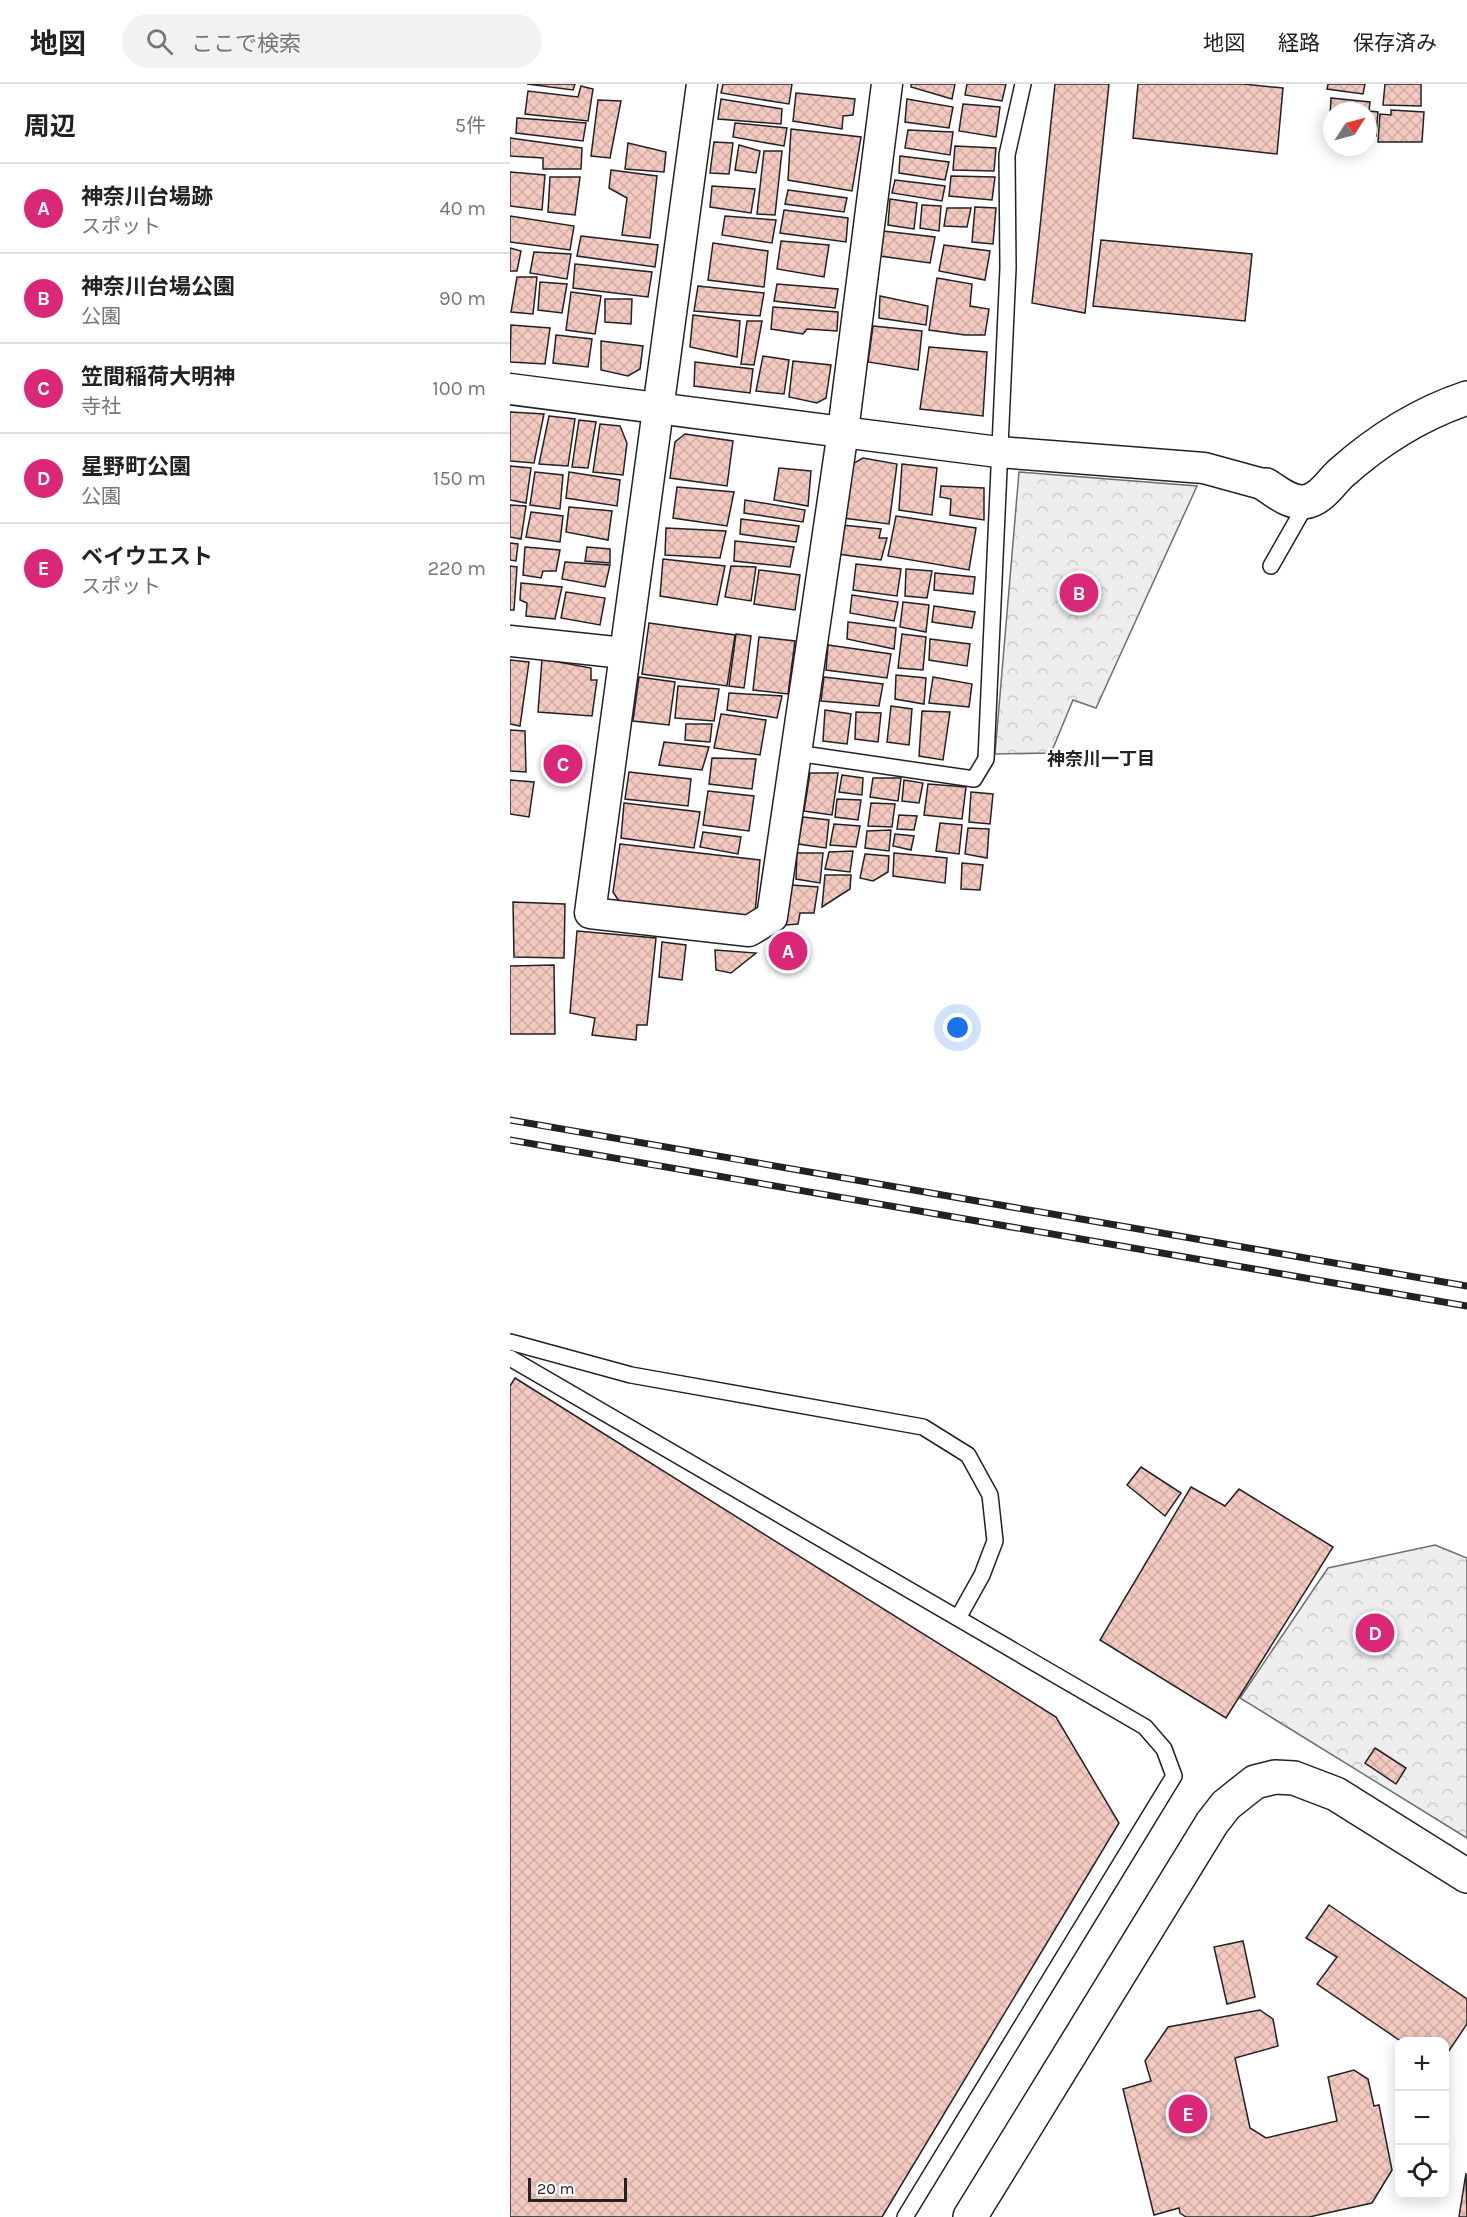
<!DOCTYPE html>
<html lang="ja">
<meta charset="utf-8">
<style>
body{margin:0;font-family:Karla,"Noto Sans JP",sans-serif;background:#f2f2f2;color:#222}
.controls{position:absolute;right:18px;bottom:18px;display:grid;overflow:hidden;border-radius:12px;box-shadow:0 3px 15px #0003}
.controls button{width:54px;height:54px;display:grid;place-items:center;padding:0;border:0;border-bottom:2px solid #e0e0e0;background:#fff;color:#222;font:30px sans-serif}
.compass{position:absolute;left:813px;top:18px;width:54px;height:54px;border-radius:50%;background:#fff;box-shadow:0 3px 15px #0003;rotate:54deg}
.scale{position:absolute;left:18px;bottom:15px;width:99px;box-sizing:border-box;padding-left:6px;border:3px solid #222;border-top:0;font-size:16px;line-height:21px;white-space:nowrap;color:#222;-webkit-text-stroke:4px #fff;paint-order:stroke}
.you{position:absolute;left:448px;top:944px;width:21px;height:21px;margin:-15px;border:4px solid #fff;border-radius:50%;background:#1a73e8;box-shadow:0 0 0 9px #1a73e833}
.badge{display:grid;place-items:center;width:39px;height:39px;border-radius:50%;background:#db2777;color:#fff;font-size:20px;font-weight:700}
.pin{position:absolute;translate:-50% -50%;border:3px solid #fff;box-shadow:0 2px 6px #0006}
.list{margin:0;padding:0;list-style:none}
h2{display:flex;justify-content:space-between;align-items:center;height:78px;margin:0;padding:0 24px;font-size:26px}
h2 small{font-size:20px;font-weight:400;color:#767676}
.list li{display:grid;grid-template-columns:39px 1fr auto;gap:18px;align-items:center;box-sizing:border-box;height:90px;padding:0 24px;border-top:2px solid #e0e0e0}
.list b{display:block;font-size:22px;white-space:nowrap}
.list p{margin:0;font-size:20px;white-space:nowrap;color:#767676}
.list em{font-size:20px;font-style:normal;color:#767676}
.icon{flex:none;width:33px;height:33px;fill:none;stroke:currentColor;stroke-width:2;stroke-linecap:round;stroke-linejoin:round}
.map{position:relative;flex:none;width:957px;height:2133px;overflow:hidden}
header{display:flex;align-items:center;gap:36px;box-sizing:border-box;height:84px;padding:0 30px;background:#fff;border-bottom:2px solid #e0e0e0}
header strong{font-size:28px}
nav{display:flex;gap:33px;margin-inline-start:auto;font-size:21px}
.search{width:420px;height:54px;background:#f2f2f2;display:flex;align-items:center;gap:15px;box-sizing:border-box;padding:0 21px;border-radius:33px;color:#767676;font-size:22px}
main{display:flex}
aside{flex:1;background:#fff}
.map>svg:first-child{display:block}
</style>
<header>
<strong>地図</strong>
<div class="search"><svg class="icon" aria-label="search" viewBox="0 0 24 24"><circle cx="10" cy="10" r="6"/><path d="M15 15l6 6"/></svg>ここで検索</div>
<nav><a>地図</a><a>経路</a><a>保存済み</a></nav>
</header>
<main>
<aside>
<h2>周辺<small>5件</small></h2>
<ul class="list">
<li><span class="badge">A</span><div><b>神奈川台場跡</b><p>スポット</p></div><em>40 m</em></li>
<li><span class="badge">B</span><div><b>神奈川台場公園</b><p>公園</p></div><em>90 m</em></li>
<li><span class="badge">C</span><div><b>笠間稲荷大明神</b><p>寺社</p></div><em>100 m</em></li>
<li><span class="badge">D</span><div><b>星野町公園</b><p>公園</p></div><em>150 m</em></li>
<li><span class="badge">E</span><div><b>ベイウエスト</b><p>スポット</p></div><em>220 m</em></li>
</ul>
</aside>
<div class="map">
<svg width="957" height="2133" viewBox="0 0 957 2133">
<defs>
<pattern id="forest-crowns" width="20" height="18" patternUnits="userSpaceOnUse" patternTransform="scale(1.5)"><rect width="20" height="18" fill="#eee"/><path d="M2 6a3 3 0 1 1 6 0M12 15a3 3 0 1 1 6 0" fill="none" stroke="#ccc"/></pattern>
<pattern id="building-cross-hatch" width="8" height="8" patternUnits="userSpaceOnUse" patternTransform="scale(1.5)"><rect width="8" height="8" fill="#f3c9c0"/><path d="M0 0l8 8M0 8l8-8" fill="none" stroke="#d0aca5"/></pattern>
</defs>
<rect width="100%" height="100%" fill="#fff"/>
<g fill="url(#forest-crowns)" stroke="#6f6f6f" stroke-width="1.5">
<polygon points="509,388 687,402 586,624 563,616 541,669 485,670"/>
<polygon points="925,1461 957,1474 957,1754 730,1614 818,1484"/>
</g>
<g fill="url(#building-cross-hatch)" stroke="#222" stroke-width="1.5">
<polygon points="17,0 65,0 63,6"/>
<polygon points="213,0 282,0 279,20 211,9"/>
<polygon points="401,0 445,0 442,15 401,3"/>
<polygon points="457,0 496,0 492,17 455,11"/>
<polygon points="545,0 599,0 575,229 522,219"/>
<polygon points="628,0 733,0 773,4 767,70 623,54"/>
<polygon points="818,0 855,0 853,10 817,5"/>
<polygon points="875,0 911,0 911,22 873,21"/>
<polygon points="71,2 83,5 78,37 15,30 18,7 68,13"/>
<polygon points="286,9 345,15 343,31 333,32 332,45 283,37"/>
<polygon points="821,14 860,18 859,27 868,28 866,52 859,51 858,55 858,27 822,27 822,51 819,51"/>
<polygon points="211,15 272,25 271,40 208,35"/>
<polygon points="397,15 443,23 439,44 395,38"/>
<polygon points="88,16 111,17 100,74 81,72"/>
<polygon points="453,20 490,23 486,53 449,47"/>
<polygon points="881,26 914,28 912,58 868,58 870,30 881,31"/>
<polygon points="7,34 76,39 73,57 6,49"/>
<polygon points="225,39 277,44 274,62 223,53"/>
<polygon points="281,45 351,53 342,107 278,96"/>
<polygon points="398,46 443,48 440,71 395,64"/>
<polygon points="0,54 72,64 71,85 33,85 33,74 0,72"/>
<polygon points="204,58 223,59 219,90 200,89"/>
<polygon points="118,59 156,68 154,88 115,85"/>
<polygon points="229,61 250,67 246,89 225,86"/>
<polygon points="445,62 486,64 484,87 443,86"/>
<polygon points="254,67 272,67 265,131 247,130"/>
<polygon points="390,72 439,78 435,96 389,89"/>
<polygon points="101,86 147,92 140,154 112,151 117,114 99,104"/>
<polygon points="0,88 35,91 32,126 0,122"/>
<polygon points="441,92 485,93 482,116 439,112"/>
<polygon points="40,93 70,93 65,131 38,128"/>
<polygon points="385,96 435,102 432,117 382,109"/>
<polygon points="202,102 245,105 241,129 200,123"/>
<polygon points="278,106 337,114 334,128 275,120"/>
<polygon points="380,115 407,119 404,145 378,141"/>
<polygon points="412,121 431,122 429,147 410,144"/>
<polygon points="465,123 486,124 483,160 462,158"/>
<polygon points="437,124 461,124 457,143 434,142"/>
<polygon points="274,126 338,134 336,158 270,149"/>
<polygon points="0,132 64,142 60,166 0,158"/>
<polygon points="215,132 266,136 262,159 212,151"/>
<polygon points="373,147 425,153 420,179 370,172"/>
<polygon points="71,152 148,161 145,183 67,172"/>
<polygon points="591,156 742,170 735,237 583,222"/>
<polygon points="271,157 319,161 314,193 267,185"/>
<polygon points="203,159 258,167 254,203 198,196"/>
<polygon points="434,161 480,167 475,196 429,187"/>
<polygon points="0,164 11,167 7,187 0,187"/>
<polygon points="24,168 61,170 57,195 20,189"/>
<polygon points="65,180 142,188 138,213 63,204"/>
<polygon points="7,193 27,193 23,230 1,228"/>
<polygon points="427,194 462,200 460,222 479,225 475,251 455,251 419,246"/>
<polygon points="30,198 57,200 52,229 28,226"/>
<polygon points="267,200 328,205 325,224 264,217"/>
<polygon points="188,202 254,209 250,232 184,227"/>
<polygon points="61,208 91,212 85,250 56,246"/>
<polygon points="370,212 418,222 416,241 369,234"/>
<polygon points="95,215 122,215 121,240 95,238"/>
<polygon points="263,223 328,228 327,247 297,245 293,250 261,245"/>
<polygon points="183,231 230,237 227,273 180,263"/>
<polygon points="237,237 252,237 244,281 231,280"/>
<polygon points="1,241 40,244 35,280 0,278"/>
<polygon points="363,242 412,247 408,286 358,278"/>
<polygon points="46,251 82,255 78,283 43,279"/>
<polygon points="91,257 133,262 130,285 118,292 91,286"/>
<polygon points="419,263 477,268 473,332 410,325"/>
<polygon points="253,272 279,276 274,310 246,307"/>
<polygon points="283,277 321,281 316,314 307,319 279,313"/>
<polygon points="185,278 243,285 240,309 184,302"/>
<polygon points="0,328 34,330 24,379 0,377"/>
<polygon points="39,332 65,335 58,382 29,380"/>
<polygon points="69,336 86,338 78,384 62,383"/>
<polygon points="90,340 110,342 117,359 113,391 83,388"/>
<polygon points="175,350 223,357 217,402 160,394 165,358"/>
<polygon points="353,374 387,380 379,440 333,434 339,382"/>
<polygon points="392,380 427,384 422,431 389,426"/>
<polygon points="0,382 21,384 16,419 0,416"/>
<polygon points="269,384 301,387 298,422 264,416"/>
<polygon points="25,388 53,391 50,425 20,421"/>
<polygon points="59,388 110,396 107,422 56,414"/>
<polygon points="431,402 474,404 474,436 440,431 441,415 430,413"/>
<polygon points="167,403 224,408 217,442 163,434"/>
<polygon points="235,416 295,426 293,438 234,429"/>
<polygon points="0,421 16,422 11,455 0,453"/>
<polygon points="59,423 102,427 98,456 56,448"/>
<polygon points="21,428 53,432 50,458 16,453"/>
<polygon points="386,432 466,444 459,486 378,472"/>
<polygon points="231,435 289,442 286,458 230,450"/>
<polygon points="332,441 371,445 369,454 377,454 371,476 328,470"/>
<polygon points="156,444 216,447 210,474 155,471"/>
<polygon points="225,457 284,463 280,483 224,477"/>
<polygon points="0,459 8,460 6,477 0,476"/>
<polygon points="15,463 50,466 46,487 33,487 31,494 13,491"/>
<polygon points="77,463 100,465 100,479 75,477"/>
<polygon points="153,475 215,482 207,521 150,512"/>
<polygon points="55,478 100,481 95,503 52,495"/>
<polygon points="346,480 391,485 387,512 343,506"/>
<polygon points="0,482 7,483 4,526 0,526"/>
<polygon points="221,482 246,483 241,517 215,513"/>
<polygon points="396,485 422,487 417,514 395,512"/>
<polygon points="249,486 290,491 285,526 244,520"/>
<polygon points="425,489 465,493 463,510 424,506"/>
<polygon points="11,499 52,503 45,535 16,532 17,519 10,516"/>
<polygon points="56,508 95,514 90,541 51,534"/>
<polygon points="342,511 388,518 384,537 340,529"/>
<polygon points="393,518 419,521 416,548 390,543"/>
<polygon points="424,522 465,528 462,544 422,538"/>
<polygon points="338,538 386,544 384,565 337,555"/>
<polygon points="139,539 225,551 217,602 132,590"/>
<polygon points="226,550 241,552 234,604 219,602"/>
<polygon points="392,550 416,553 413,586 388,584"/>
<polygon points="249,553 285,557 278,610 243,606"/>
<polygon points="420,555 460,560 457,582 419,576"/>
<polygon points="318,561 381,570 377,594 316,586"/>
<polygon points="32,575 81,584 81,596 87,596 82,632 28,628"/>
<polygon points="0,576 19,578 10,642 0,640"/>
<polygon points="386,591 416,594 414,620 385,615"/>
<polygon points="129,593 165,598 159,641 123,637"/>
<polygon points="314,593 373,600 369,622 311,617"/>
<polygon points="423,593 462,600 459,623 419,619"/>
<polygon points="168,602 209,605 204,637 165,634"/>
<polygon points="219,609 272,612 267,634 217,626"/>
<polygon points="381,622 402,625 399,661 377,658"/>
<polygon points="315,626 341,630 337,660 313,657"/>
<polygon points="412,627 440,628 433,676 409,672"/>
<polygon points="346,628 371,629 368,658 345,655"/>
<polygon points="211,630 256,636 250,671 204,664"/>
<polygon points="176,640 202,640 200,658 175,656"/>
<polygon points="0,646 15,647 16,688 0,687"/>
<polygon points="154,658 199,663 192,686 149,681"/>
<polygon points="202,674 246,675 242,705 199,700"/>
<polygon points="119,688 181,695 178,722 115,715"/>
<polygon points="300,689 328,689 322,731 294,727"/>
<polygon points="332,691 353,694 352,711 329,708"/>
<polygon points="363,694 391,694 388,717 360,713"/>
<polygon points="0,696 24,698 19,733 0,730"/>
<polygon points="394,696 413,699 409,719 392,717"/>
<polygon points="418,700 456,703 452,735 414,731"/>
<polygon points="198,707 244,712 239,747 193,741"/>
<polygon points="461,708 483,710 480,740 459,738"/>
<polygon points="327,715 351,716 348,736 325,733"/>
<polygon points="114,719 190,728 184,764 111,754"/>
<polygon points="361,719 385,720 382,743 358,742"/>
<polygon points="389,731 407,732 404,746 387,745"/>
<polygon points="293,733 319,736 316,764 288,760"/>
<polygon points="430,739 452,741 449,770 426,767"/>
<polygon points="324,740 350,742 346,763 320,761"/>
<polygon points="458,744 479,745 477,774 455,770"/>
<polygon points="381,746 379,767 355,764 357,747"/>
<polygon points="193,748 231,753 228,770 190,763"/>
<polygon points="385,750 404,752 401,766 383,762"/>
<polygon points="110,760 250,776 245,829 234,837 111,820 103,808"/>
<polygon points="343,767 340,788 315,785 319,768"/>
<polygon points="287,769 313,769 310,799 286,795"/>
<polygon points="384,769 437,774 435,799 383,792"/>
<polygon points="355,770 379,772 378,788 363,797 350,794"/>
<polygon points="452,779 473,781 470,806 451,805"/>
<polygon points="315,791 341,791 340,805 312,823"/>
<polygon points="282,801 308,803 304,829 290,829 288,840 276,841"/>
<polygon points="3,818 55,820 54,874 4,873"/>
<polygon points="67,847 146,854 137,941 127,941 126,956 82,951 85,934 60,929"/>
<polygon points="152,858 176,861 172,896 149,893"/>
<polygon points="205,866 246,869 221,889 206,886"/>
<polygon points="44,881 45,950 0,950 0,882"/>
<polygon points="5,1294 546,1633 609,1739 372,2133 0,2133 0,1302"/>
<polygon points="631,1383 671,1409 655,1432 617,1401"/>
<polygon points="681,1403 715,1422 729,1405 823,1463 716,1634 590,1556"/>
<polygon points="865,1664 896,1684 886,1700 855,1679"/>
<polygon points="819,1821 957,1915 957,1940 934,1974 934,1958 892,1958 807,1900 827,1873 796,1854"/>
<polygon points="733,1857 745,1913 717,1920 704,1863"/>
<polygon points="750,1926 763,1935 768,1962 725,1974 740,2044 756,2054 827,2037 818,1993 844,1986 858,1995 864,2022 869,2021 882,2086 862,2119 799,2133 676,2133 670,2129 669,2124 644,2131 613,2005 641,1997 635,1977 658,1943"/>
<polygon points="956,2089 957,2133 949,2133"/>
</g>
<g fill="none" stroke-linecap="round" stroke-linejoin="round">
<defs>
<g id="lane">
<polyline points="761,482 798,417"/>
<polyline points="286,669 464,695 476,675 498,184 497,71 513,0"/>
<polyline points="0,1258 121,1291 413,1343 458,1371 480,1411 485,1457 472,1491 448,1534"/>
<polyline points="0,1274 635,1643 654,1665 664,1692 395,2133"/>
</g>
<g id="street">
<polyline points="192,0 80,829 239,847 262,833 333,347 377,0"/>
<polyline points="0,305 488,368 694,384 756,401"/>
<polyline points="0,557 114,569"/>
</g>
<g id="secondary">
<path d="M 756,401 C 768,409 780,419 794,418 C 810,416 819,401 830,390 C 868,356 909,330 957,314"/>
<polyline points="460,2133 702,1739 716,1721 745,1698 765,1693 784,1694 826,1710 957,1792"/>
</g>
</defs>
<use href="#lane" stroke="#222" stroke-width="18"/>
<use href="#street" stroke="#222" stroke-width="33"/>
<use href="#secondary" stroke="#222" stroke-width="36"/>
<use href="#lane" stroke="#fff" stroke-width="15"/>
<use href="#street" stroke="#fff" stroke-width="30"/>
<use href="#secondary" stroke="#fff" stroke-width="33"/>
<defs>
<g id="rail">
<polyline points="0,1036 957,1202"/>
<polyline points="0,1056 957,1222"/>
</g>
</defs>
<use href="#rail" stroke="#222" stroke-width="7"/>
<use href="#rail" stroke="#fff" stroke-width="4.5" stroke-dasharray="14" stroke-linecap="butt"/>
</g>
<g text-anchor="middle" stroke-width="4.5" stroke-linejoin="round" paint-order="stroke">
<g font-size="18" font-weight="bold" fill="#222" stroke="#fff">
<text x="591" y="681">神奈川一丁目</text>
</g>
</g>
</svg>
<div class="controls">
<button>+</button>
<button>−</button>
<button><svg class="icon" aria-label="locate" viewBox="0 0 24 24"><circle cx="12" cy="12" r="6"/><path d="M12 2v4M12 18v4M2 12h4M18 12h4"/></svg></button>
</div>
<svg class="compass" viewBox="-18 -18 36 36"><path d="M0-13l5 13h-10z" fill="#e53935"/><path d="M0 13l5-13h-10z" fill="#767676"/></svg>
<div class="scale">20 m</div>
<div class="you"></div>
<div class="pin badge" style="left:278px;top:867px">A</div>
<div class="pin badge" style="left:569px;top:509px">B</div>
<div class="pin badge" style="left:53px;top:680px">C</div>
<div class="pin badge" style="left:865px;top:1549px">D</div>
<div class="pin badge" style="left:678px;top:2030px">E</div>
</div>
</main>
